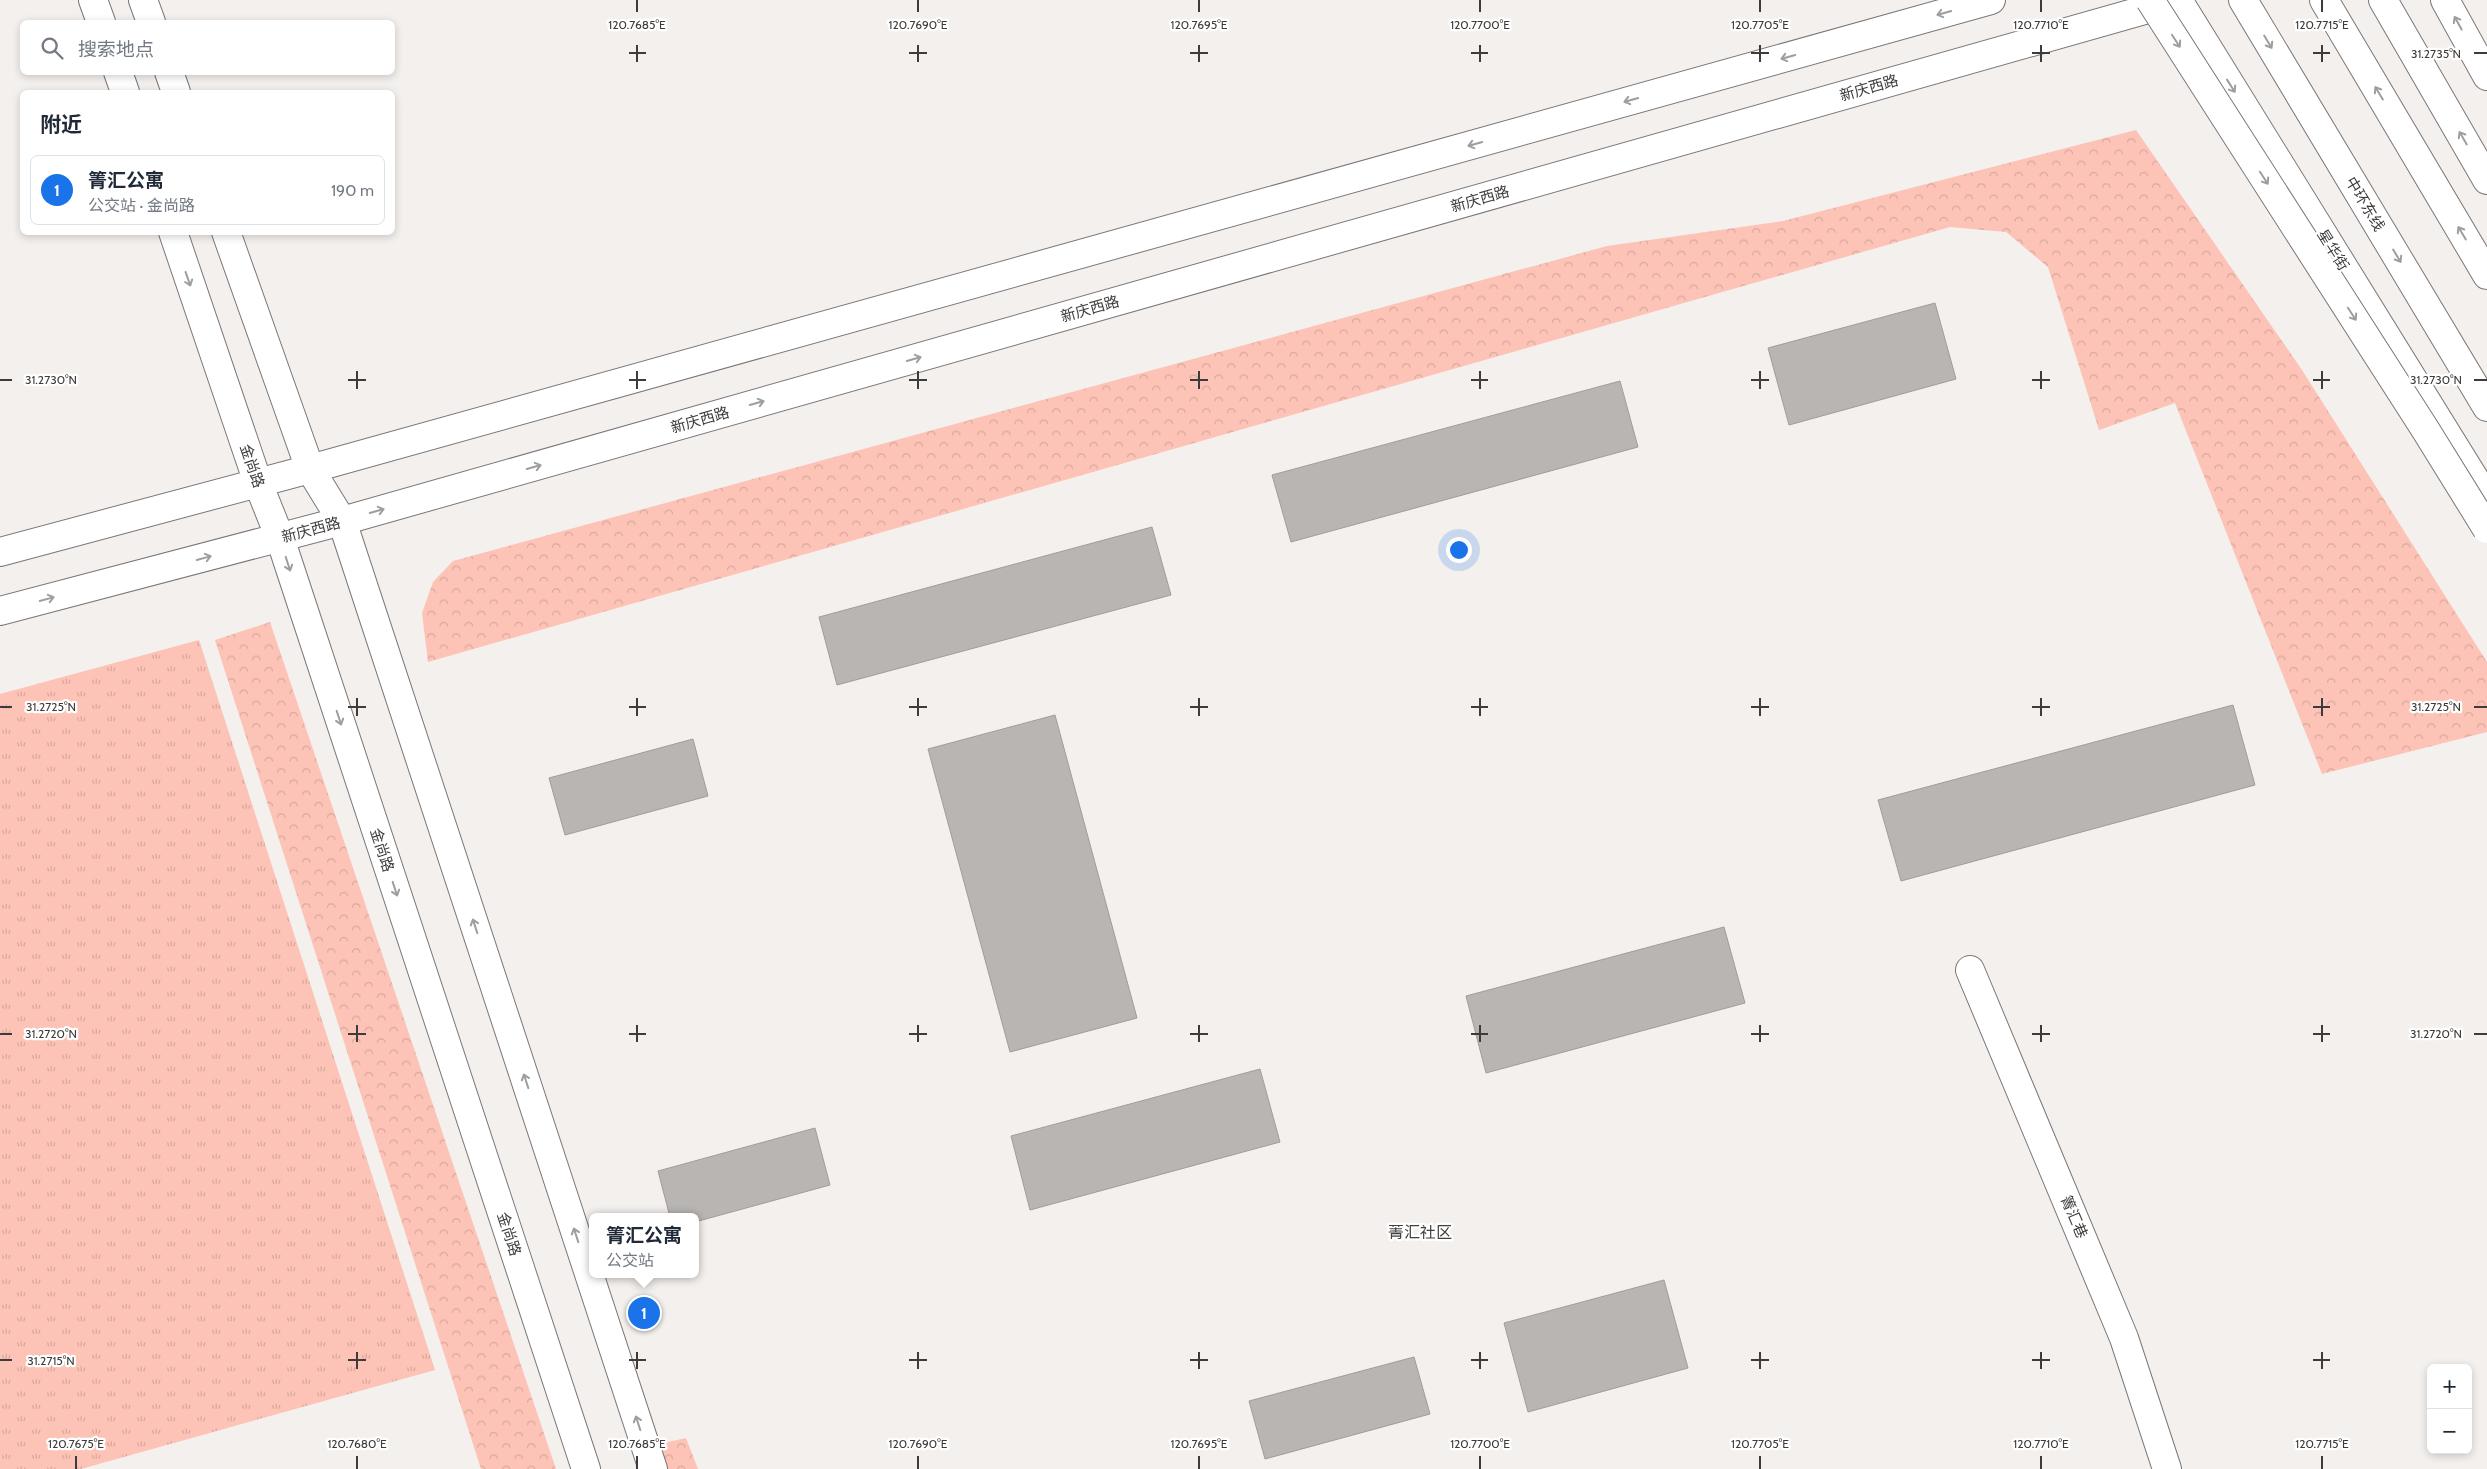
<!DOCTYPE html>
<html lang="zh">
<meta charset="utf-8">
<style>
body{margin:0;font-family:Cabin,"Noto Sans SC",sans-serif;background:#f2f2f3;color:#1f2937}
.controls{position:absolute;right:15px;bottom:15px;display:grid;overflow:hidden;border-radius:8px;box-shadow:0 2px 8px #0003}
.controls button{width:45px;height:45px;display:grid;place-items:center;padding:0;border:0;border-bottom:1px solid #e0e1e3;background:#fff;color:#1f2937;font:25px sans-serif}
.you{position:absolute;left:1458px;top:549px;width:18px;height:18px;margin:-12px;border:4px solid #fff;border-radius:50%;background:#1a73e8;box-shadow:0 0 0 8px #1a73e833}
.badge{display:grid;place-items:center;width:32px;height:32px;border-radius:50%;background:#1a73e8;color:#fff;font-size:16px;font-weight:700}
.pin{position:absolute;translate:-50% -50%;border:2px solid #fff;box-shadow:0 1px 5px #0006}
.popup{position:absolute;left:589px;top:1213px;width:110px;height:65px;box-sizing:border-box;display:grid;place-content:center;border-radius:8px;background:#fff;filter:drop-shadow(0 1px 4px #0005);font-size:16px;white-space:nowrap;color:#747a83}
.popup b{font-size:19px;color:#1f2937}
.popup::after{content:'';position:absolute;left:50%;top:100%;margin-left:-10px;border:10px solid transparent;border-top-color:#fff}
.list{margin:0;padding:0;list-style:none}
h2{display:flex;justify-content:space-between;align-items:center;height:65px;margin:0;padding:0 20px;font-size:21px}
h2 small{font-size:16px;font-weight:400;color:#747a83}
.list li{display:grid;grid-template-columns:32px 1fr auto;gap:15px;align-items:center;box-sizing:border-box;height:70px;margin:0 10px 10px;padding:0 10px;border:1px solid #e0e1e3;border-radius:8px}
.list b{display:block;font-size:19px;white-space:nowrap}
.list p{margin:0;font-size:16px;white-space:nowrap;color:#747a83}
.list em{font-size:16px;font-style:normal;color:#747a83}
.icon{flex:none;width:28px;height:28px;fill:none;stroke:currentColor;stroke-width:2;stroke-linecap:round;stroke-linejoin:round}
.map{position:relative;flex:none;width:2487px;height:1469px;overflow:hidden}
.search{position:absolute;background:#fff;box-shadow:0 2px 8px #0003;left:20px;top:20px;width:375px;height:55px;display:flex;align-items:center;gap:12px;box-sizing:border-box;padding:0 18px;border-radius:8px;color:#747a83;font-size:19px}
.panel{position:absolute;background:#fff;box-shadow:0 2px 8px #0003;left:20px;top:90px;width:375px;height:145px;border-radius:8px}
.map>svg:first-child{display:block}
</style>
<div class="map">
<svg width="2487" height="1469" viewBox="0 0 2487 1469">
<defs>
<pattern id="grass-tufts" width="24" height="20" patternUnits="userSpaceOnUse" patternTransform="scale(1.25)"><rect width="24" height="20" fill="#fcc3b6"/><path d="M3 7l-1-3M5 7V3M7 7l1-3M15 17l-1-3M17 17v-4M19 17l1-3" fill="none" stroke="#d9a89d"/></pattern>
<pattern id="forest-crowns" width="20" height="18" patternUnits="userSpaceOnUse" patternTransform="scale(1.25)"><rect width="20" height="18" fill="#fcc3b6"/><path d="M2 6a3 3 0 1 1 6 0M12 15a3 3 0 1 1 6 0" fill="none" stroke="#d9a89d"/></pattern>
</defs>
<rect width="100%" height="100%" fill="#f4f0ee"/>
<polygon fill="url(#grass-tufts)" points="199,640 435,1370 81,1469 0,1469 0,694"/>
<g fill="url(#forest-crowns)">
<polygon points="2136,130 2302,370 2487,662 2487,732 2322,774 2175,403 2099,430 2048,267 2006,232 1950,227 428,662 422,613 433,582 453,561 1607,246 1783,221"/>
<polygon points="270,622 556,1469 481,1469 215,640"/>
<polygon points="686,1438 698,1469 658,1469 650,1446"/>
</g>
<g fill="#b9b5b3" stroke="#a19c9b">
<polygon points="1935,303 1956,379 1789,425 1768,348"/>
<polygon points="1620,381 1638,447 1291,542 1272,475"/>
<polygon points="1152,527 1171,595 837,685 819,617"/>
<polygon points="2233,705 2255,785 1901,881 1878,800"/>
<polygon points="1055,715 1137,1018 1010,1052 928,749"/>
<polygon points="693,739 708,796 565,835 549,778"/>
<polygon points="1724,927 1745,1003 1486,1073 1466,996"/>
<polygon points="1260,1069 1280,1142 1030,1210 1011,1136"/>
<polygon points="815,1128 830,1185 695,1222 695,1217 670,1217 658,1171"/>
<polygon points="1664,1280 1688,1368 1528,1412 1504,1323"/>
<polygon points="1414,1357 1430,1414 1265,1459 1249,1401"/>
</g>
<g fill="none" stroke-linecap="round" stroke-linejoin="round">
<defs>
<polyline id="minor" points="1970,970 2124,1338 2167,1469"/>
<g id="tertiary">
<polyline points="0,552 310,469 1991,0"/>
<polyline points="0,611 342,521 2176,1"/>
</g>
<g id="secondary">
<polyline points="93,0 101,22"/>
<polyline points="143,0 151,22"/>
<polyline points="118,72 125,92"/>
<polyline points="169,72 176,92"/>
<polyline points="173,232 258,483 280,538 586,1469"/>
<polyline points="226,232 310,469 342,521 653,1469"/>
</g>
<g id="primary">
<polyline points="2178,0 2487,499"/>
<polyline points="2383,0 2487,180"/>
</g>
<g id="trunk">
<polyline points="2243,0 2487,407"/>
<polyline points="2324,0 2487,275"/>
<polyline points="2445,0 2487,76"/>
</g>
</defs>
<use href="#minor" stroke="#7b7776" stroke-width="30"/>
<use href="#tertiary" stroke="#7b7776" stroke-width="30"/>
<use href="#secondary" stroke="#7b7776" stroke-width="30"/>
<use href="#primary" stroke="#7b7776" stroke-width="30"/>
<use href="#trunk" stroke="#7b7776" stroke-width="30"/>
<use href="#minor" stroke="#fff" stroke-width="28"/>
<use href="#tertiary" stroke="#fff" stroke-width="28"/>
<use href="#secondary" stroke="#fff" stroke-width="28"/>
<use href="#primary" stroke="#fff" stroke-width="28"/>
<use href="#trunk" stroke="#fff" stroke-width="28"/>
<defs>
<polyline id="trunk-bridge" points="2150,0 2425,429 2487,529"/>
</defs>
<use href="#trunk-bridge" stroke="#7b7776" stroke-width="30" stroke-linecap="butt"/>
<use href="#trunk-bridge" stroke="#fff" stroke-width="28"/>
</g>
<defs><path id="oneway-shaft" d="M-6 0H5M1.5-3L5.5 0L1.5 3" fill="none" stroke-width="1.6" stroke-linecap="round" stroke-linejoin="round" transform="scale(1.25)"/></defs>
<g stroke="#9e9e9d">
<use href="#oneway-shaft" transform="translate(1944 13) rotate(164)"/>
<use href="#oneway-shaft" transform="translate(2458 23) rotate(-119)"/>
<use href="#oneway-shaft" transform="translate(2176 41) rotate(57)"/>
<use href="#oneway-shaft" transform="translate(2268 42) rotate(59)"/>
<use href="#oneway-shaft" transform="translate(1788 57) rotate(164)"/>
<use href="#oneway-shaft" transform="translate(2231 86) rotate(58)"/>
<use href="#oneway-shaft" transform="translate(2379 93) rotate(-121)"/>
<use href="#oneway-shaft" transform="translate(1631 100) rotate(164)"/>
<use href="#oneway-shaft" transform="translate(2463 138) rotate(-120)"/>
<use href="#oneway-shaft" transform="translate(1475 144) rotate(164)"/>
<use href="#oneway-shaft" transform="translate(2264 178) rotate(57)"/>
<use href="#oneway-shaft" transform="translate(2462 233) rotate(-121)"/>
<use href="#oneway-shaft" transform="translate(2397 256) rotate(59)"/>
<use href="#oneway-shaft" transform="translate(188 279) rotate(71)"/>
<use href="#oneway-shaft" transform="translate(2352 314) rotate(57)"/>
<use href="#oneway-shaft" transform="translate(914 359) rotate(-16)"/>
<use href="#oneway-shaft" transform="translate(757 403) rotate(-16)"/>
<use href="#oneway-shaft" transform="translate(534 467) rotate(-16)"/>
<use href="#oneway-shaft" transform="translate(377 511) rotate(-16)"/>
<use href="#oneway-shaft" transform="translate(204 558) rotate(-15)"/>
<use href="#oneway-shaft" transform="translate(288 564) rotate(72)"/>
<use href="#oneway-shaft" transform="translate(47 599) rotate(-15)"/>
<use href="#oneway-shaft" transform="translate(339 718) rotate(72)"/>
<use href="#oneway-shaft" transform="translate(395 889) rotate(72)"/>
<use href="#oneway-shaft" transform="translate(475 926) rotate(-108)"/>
<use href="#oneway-shaft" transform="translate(526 1081) rotate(-108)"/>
<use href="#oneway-shaft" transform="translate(576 1235) rotate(-108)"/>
<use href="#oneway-shaft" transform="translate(638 1423) rotate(-108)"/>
</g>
<path fill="none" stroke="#3e3c3b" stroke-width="2" d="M 637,0 L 637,12M 918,0 L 918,12M 1199,0 L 1199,12M 1480,0 L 1480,12M 1760,0 L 1760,12M 2041,0 L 2041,12M 2322,0 L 2322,12M 637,45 L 637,62M 918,45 L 918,62M 1199,45 L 1199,62M 1480,45 L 1480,62M 1760,45 L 1760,62M 2041,45 L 2041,62M 2322,45 L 2322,62M 629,53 L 646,53M 909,53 L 927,53M 1190,53 L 1208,53M 1471,53 L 1488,53M 1751,53 L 1769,53M 2032,53 L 2050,53M 2313,53 L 2330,53M 2474,53 L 2487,53M 357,371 L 357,389M 637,371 L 637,389M 918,371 L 918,389M 1199,371 L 1199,389M 1480,371 L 1480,389M 1760,371 L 1760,389M 2041,371 L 2041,389M 2322,371 L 2322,389M 0,380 L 12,380M 348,380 L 366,380M 629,380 L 646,380M 909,380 L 927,380M 1190,380 L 1208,380M 1471,380 L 1488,380M 1751,380 L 1769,380M 2032,380 L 2050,380M 2313,380 L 2330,380M 2474,380 L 2487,380M 357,698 L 357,716M 637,698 L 637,716M 918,698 L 918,716M 1199,698 L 1199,716M 1480,698 L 1480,716M 1760,698 L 1760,716M 2041,698 L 2041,716M 2322,698 L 2322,716M 0,707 L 12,707M 348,707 L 366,707M 629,707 L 646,707M 909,707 L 927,707M 1190,707 L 1208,707M 1471,707 L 1488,707M 1751,707 L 1769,707M 2032,707 L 2050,707M 2313,707 L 2330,707M 2474,707 L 2487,707M 357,1025 L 357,1042M 637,1025 L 637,1042M 918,1025 L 918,1042M 1199,1025 L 1199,1042M 1480,1025 L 1480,1042M 1760,1025 L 1760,1042M 2041,1025 L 2041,1042M 2322,1025 L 2322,1042M 0,1034 L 12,1034M 348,1034 L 366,1034M 629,1034 L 646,1034M 909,1034 L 927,1034M 1190,1034 L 1208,1034M 1471,1034 L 1488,1034M 1751,1034 L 1769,1034M 2032,1034 L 2050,1034M 2313,1034 L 2330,1034M 2474,1034 L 2487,1034M 357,1352 L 357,1369M 637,1352 L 637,1369M 918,1352 L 918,1369M 1199,1352 L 1199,1369M 1480,1352 L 1480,1369M 1760,1352 L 1760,1369M 2041,1352 L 2041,1369M 2322,1352 L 2322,1369M 0,1360 L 12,1360M 348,1360 L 366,1360M 629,1360 L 646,1360M 909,1360 L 927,1360M 1190,1360 L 1208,1360M 1471,1360 L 1488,1360M 1751,1360 L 1769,1360M 2032,1360 L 2050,1360M 2313,1360 L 2330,1360M 76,1456 L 76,1469M 357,1456 L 357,1469M 637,1456 L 637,1469M 918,1456 L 918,1469M 1199,1456 L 1199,1469M 1480,1456 L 1480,1469M 1760,1456 L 1760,1469M 2041,1456 L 2041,1469M 2322,1456 L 2322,1469"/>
<g text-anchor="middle" stroke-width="4.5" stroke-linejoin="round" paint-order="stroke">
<g font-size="15" fill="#3e3c3b" stroke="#fff">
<text transform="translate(1869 88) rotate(-16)" y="5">新庆西路</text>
<text transform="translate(1480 199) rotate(-16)" y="5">新庆西路</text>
<text transform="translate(2365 204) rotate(59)" y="5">中环东线</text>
<text transform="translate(2333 250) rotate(58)" y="5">星华街</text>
<text transform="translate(1090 309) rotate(-16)" y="5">新庆西路</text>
<text transform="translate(700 420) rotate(-16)" y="5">新庆西路</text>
<text transform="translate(252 466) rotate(71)" y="5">金尚路</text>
<text transform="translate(311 530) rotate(-15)" y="5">新庆西路</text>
<text transform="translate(382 850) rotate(72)" y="5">金尚路</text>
<text transform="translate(2074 1217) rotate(67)" y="5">箐汇巷</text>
<text transform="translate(509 1234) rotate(72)" y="5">金尚路</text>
</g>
<g font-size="16" fill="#43403f" stroke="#fff">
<text x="1420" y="1238">菁汇社区</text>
</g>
</g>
<g font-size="12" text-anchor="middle" fill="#3e3c3b" stroke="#fff" stroke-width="4.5" stroke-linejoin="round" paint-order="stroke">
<text x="637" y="29">120.7685°E</text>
<text x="918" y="29">120.7690°E</text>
<text x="1199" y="29">120.7695°E</text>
<text x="1480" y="29">120.7700°E</text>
<text x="1760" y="29">120.7705°E</text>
<text x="2041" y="29">120.7710°E</text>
<text x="2322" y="29">120.7715°E</text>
<text x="2436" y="58">31.2735°N</text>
<text x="51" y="384">31.2730°N</text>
<text x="2436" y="384">31.2730°N</text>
<text x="51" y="711">31.2725°N</text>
<text x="2436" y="711">31.2725°N</text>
<text x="51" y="1038">31.2720°N</text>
<text x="2436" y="1038">31.2720°N</text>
<text x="51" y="1365">31.2715°N</text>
<text x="76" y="1448">120.7675°E</text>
<text x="357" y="1448">120.7680°E</text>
<text x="637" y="1448">120.7685°E</text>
<text x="918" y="1448">120.7690°E</text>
<text x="1199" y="1448">120.7695°E</text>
<text x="1480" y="1448">120.7700°E</text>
<text x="1760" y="1448">120.7705°E</text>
<text x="2041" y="1448">120.7710°E</text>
<text x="2322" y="1448">120.7715°E</text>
</g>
</svg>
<div class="controls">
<button>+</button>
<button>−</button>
</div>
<div class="you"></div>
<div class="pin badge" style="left:644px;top:1313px">1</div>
<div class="popup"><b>箐汇公寓</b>公交站</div>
<div class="search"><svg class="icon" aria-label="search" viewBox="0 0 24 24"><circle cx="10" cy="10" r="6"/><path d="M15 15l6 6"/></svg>搜索地点</div>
<section class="panel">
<h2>附近<small></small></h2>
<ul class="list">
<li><span class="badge">1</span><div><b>箐汇公寓</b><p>公交站 · 金尚路</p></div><em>190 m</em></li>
</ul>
</section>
</div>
